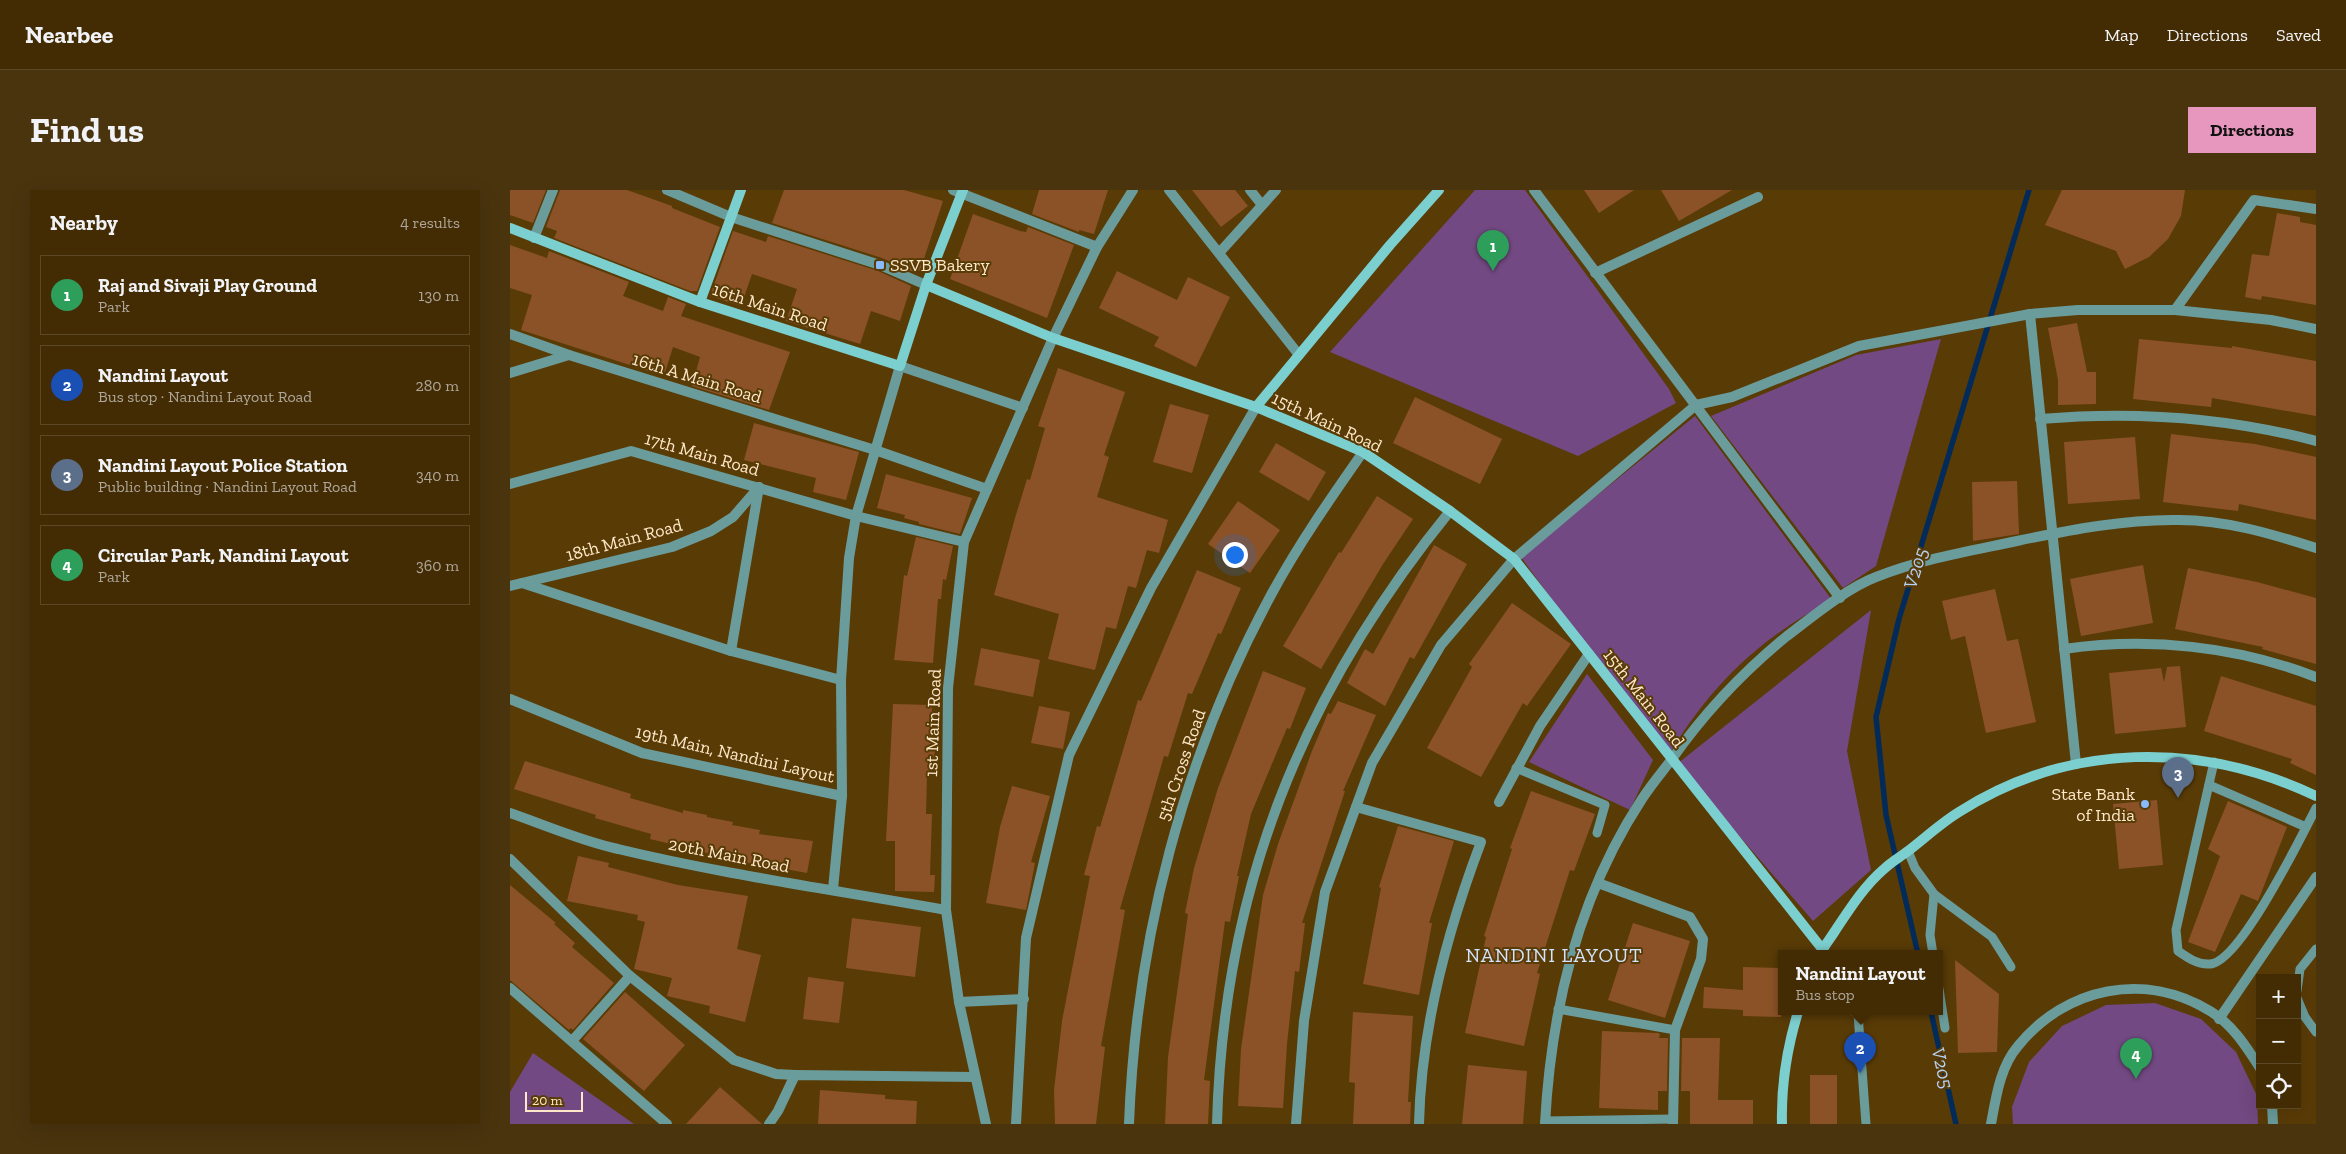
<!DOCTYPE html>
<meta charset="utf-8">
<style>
body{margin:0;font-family:"Zilla Slab",serif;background:#4a340e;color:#f1f3f6}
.controls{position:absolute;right:15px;bottom:15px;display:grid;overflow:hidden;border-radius:0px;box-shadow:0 5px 20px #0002}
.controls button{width:45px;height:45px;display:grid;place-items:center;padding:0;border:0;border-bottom:1px solid #5b4826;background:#432c04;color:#f1f3f6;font:25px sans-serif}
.scale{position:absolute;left:15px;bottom:12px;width:58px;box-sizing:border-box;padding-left:5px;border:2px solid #fee8c9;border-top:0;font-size:14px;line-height:18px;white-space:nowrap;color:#fee8c9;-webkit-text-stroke:4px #593b06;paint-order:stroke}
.you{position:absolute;left:724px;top:364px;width:18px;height:18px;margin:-12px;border:4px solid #fff;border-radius:50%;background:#1a73e8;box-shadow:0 0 0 8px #1a73e833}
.badge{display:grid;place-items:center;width:32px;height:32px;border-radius:50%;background:#e797bd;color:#fff;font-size:16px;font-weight:700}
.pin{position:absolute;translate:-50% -41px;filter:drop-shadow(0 1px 2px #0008)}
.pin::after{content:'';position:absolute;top:26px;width:18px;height:15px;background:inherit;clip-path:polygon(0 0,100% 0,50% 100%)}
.popup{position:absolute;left:1268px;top:760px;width:165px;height:65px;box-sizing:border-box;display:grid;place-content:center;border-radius:0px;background:#432c04;filter:drop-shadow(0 1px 4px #0005);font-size:16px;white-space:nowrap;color:#afa79a}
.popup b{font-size:19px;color:#f1f3f6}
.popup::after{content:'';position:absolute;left:50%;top:100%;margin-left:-10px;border:10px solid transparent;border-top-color:#432c04}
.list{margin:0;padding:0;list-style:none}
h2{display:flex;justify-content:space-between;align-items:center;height:65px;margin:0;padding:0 20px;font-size:21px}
h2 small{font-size:16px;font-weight:400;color:#afa79a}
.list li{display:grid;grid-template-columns:32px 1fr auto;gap:15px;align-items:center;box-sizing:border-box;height:80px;margin:0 10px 10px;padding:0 10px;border:1px solid #5b4826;border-radius:0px}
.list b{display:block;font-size:19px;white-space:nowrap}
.list p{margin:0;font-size:16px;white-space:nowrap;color:#afa79a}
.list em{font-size:16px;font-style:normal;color:#afa79a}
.icon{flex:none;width:28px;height:28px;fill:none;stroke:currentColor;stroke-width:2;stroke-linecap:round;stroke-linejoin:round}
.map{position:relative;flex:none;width:1806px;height:934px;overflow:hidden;border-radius:0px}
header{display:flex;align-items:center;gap:30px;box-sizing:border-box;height:70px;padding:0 25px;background:#432c04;border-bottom:1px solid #5b4826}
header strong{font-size:24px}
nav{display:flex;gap:28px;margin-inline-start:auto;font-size:18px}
.intro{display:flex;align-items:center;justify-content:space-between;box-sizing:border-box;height:120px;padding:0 30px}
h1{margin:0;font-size:35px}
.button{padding:12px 22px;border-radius:0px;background:#e797bd;color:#111;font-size:18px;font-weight:700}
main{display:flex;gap:30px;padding:0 30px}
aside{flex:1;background:#432c04;border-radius:0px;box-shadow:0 5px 20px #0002}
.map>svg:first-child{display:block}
</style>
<header>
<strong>Nearbee</strong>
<nav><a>Map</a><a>Directions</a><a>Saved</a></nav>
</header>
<div class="intro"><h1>Find us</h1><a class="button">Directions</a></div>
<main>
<aside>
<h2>Nearby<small>4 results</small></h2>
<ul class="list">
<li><span class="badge" style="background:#2e9e5b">1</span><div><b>Raj and Sivaji Play Ground</b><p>Park</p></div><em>130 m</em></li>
<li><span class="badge" style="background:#1a4fb4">2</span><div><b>Nandini Layout</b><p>Bus stop · Nandini Layout Road</p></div><em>280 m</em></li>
<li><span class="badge" style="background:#5c6f8a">3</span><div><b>Nandini Layout Police Station</b><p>Public building · Nandini Layout Road</p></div><em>340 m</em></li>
<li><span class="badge" style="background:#2e9e5b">4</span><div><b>Circular Park, Nandini Layout</b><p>Park</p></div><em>360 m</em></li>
</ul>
</aside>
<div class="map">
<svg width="1806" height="934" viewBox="0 0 1806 934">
<rect width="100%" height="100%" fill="#593b06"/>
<g fill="#724982">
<polygon points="965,0 1015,0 1159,199 1166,213 1068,266 820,162"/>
<polygon points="1431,149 1366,376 1333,398 1201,226 1346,165"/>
<path d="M 1185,226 L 1322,410 C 1248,449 1199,497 1157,568 L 1011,367 Z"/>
<polygon points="1361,420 1337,561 1361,680 1303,731 1167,574"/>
<polygon points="1077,484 1143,570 1120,620 1019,572"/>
<polygon points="1645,813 1691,829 1726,862 1747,906 1748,934 1503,934 1502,917 1519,872 1552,836 1596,815"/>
<polygon points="23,863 124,934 0,934 0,902"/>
</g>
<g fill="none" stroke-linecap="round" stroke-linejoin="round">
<g stroke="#022b5a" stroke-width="5.5">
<polyline points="1408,764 1376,625 1366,527 1389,429 1519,0"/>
<polyline points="1421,822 1446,934"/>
</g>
</g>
<g fill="#8b5227">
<polygon points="0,0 36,0 23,33 0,25"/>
<polygon points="50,0 117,0 162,16 162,18 210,37 187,101 180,101 44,48 47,41 36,37"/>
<polygon points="274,0 394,0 433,11 410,81 407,80 406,83 372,68 262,33"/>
<polygon points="529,0 598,0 584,44 569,40 569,42 522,24"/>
<polygon points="682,0 725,0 738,16 711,37"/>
<polygon points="1074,0 1124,0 1089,23"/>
<polygon points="1151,0 1222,0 1169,31"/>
<polygon points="1552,0 1675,0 1671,26 1658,49 1639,67 1615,79 1606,61 1535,35"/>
<polygon points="1767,23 1790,27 1790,32 1806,35 1806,115 1752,106 1751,110 1735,107 1742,64 1759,66"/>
<polygon points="463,24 510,41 516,42 518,37 564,55 537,128 440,89"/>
<polygon points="223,41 256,52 258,46 368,81 401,96 390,131 361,121 350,154 276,131 287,99 242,84 231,116 200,106"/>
<polygon points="0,55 37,68 39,61 119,92 113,106 153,121 158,107 176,114 171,126 280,162 259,220 182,196 190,167 163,157 154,186 11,140 22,105 0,98"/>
<polygon points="607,81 667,110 678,87 720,107 686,177 644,156 649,147 589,118"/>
<polygon points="1567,133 1577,182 1586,182 1586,214 1548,215 1548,190 1538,138"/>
<polygon points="1629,149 1722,158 1722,156 1806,171 1806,226 1702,208 1701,217 1623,209"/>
<polygon points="548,178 615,202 594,265 599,267 587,307 658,330 649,363 637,360 626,398 618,396 606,439 596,437 585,480 538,469 549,424 484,405 505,328 517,289 520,290 535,238 528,236"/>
<polygon points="905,207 992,249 970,294 883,253"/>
<polygon points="660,214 699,225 682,283 643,272"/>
<polygon points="244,233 349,262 336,310 303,302 306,288 234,270"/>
<polygon points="1661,244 1745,254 1806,267 1806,330 1729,314 1728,321 1653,312"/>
<polygon points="1625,247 1630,309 1558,314 1554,252"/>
<polygon points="766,253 816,282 799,311 749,282"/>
<polygon points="376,284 462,308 450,344 409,334 409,332 394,328 395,325 367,318"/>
<polygon points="1507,291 1509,344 1463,351 1462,292"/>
<polygon points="867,306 903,329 873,374 811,479 773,456 829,362 831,363"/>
<polygon points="728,311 770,340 740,383 698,354"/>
<polygon points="406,347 443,356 436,390 433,389 431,409 428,409 423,473 384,470 394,385 397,386"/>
<polygon points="924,355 957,374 904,469 900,467 875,516 837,493 855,459 863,464"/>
<polygon points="1633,375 1643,433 1571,446 1560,389"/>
<polygon points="1678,378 1747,392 1806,408 1806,474 1752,459 1753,457 1665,439"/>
<polygon points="687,380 731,398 711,444 708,443 682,504 678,503 658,567 654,566 610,719 615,720 591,856 595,857 586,934 545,934 544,900 552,831 580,686 574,685 587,636 590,637 628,510 631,511"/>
<polygon points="1485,399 1497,451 1508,449 1526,532 1476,543 1455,446 1441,450 1432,411"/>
<polygon points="1002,413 1061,454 1017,516 1013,513 971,587 917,558 962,477 959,474"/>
<polygon points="471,458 530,470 523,507 464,495"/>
<polygon points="1670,476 1676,537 1605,544 1599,483 1651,478 1654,492 1657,477"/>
<polygon points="753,481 796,498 780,539 777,538 741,624 727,686 729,686 720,732 715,731 694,890 700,891 698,934 655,934 658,867 678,724 675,723 684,678 708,598"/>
<polygon points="1711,486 1806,516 1806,585 1780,573 1782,569 1694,541"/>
<polygon points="828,511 866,525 833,601 835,601 792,733 795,733 789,782 785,781 777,854 773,918 728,916 731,859 753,705 768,654 802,561 818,523 821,524"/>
<polygon points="383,514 422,515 421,552 425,552 424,583 417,583 416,624 422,624 420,685 425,685 424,702 385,701 385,651 376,651"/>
<polygon points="529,516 560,522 553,559 521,553"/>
<polygon points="15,571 121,604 120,608 173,623 173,620 197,625 197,627 223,632 222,635 250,640 249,644 303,651 297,683 270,678 269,682 245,677 246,675 193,662 194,657 161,651 161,654 140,649 141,644 85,628 86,625 4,599"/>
<polygon points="502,596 540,606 521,672 525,673 516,720 476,713 490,637"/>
<polygon points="1021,601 1085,624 1064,681 1060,680 1027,783 1030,784 1014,856 955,843 976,747 974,746 1002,659 1000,658"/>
<polygon points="1647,610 1653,675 1609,679 1603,614"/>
<polygon points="1718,611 1777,637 1748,711 1731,704 1705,762 1678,752 1710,666 1698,659"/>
<polygon points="888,636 944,651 919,733 922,733 909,805 853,794 871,698 869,697"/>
<polygon points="68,666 99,673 98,677 168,695 238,706 227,759 251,765 235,832 199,823 200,816 157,806 162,788 124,779 135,732 127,730 128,725 57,711"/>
<polygon points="0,695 46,733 44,734 65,753 62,757 104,793 63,840 61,838 59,840 0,790"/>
<polygon points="342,728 411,737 405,787 336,778"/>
<polygon points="1123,733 1180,751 1155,828 1098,810"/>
<polygon points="1445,770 1489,804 1487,862 1448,863"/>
<polygon points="1233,777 1271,778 1271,827 1233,826 1233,820 1193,818 1194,797 1233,800"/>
<polygon points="298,787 334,792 329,833 293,829"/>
<polygon points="115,802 175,855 134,901 73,849"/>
<polygon points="843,822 903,826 898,912 901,912 900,934 843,934 845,893 839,892"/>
<polygon points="1092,841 1148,843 1150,844 1149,848 1158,848 1157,901 1148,901 1148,920 1089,918"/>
<polygon points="1172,848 1210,848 1208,910 1243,910 1243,934 1180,934 1180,901 1171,901"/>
<polygon points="958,875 1017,881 1013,934 952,934"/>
<rect x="1300" y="885" width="27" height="49"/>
<polygon points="210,897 252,934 176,934"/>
<polygon points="310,900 375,905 375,909 407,911 406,934 308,934"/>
</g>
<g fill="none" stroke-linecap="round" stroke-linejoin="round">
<g stroke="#6a9c9c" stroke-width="9">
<path d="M 1704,572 L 1666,740 L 1668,761 C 1678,768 1688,775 1700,774 C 1730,772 1791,647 1806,618"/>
<polyline points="1006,578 1095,615 1087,643"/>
<polyline points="1699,595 1796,637"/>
<polyline points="1398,661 1405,678 1424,704 1482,747 1501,777"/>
<polyline points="1423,764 1420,745 1424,704"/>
<polyline points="1429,799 1435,838"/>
<polyline points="1787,801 1790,779 1806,759"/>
<polyline points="1787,808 1795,827 1806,842"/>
<polyline points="1048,819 1165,840"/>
<polyline points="1344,822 1348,824 1356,934"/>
<polyline points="1035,931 1163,929"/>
</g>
<g stroke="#6a9c9c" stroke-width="10">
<polyline points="157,0 221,27 370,75 416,95"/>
<polyline points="443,0 587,57"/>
<polyline points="659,0 789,165"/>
<polyline points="740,0 752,15"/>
<polyline points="1024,0 1330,408"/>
<polyline points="24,48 43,0"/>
<polyline points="710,62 766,0"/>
<polyline points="1085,83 1248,7"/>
<polyline points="1665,120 1744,10 1806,19"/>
<polyline points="1520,124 1566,574"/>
<polyline points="0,144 59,165"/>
<polyline points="0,183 59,165 365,260 477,299"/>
<path d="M 1530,229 C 1623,221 1716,227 1806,251"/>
<polyline points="0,294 121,261 346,326 454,352"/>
<polyline points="249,297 221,461 331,490"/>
<polyline points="12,393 221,461"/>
<polyline points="0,396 162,357 201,341 223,327 249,297"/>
<path d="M 1554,459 C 1639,447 1726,456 1806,487"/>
<polyline points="0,509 132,563 332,606"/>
<polyline points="989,612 1030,536 1079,464"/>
<path d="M 846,617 L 971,652 C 937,742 911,837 909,934"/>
<path d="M 0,623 C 35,635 71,651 108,659 C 216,685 326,700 436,720"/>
<polyline points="0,669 120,786 224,870 266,884 285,885"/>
<polyline points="1088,693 1180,727 1193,749 1191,769 1165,840 1163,934"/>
<polyline points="323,699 332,606 331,490 339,368 346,326 390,176 513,218"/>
<polyline points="0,798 157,934"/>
<polyline points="449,812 514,809"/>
<polyline points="1709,829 1806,687"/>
<polyline points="62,851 120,786"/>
<polyline points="1762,915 1763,934"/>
<polyline points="259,934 268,921 285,885 465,887"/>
<polyline points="476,934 449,812 436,720 438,498 454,352 543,148 587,57 623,0"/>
<polyline points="506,934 516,748 559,565 641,398 746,217"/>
<path d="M 619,934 C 626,749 673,568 761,405 C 788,355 820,309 853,262"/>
<path d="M 707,934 C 713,699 792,503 940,321"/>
<polyline points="786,934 794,831 815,702 862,573 931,455 1004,369 1186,215 1222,207 1349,156 1520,124 1568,120 1665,120 1761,130 1806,139"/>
<path d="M 1035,934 C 1041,820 1069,705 1132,609 C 1141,595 1152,582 1162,569 C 1195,522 1233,482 1277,446 C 1302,427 1337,398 1366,387 C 1411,369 1460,361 1507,351 C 1560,340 1615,329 1669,330 C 1716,330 1762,344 1806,358"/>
<path d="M 1481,934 C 1486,907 1490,877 1508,856 C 1556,797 1635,781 1700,821 C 1722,834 1736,856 1750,878"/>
</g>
<g stroke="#7ccfcf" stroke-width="10">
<polyline points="0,38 190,112 390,176 416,95 453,0"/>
<polyline points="416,95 543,148 746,217 853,262 940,321 1004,369 1313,760"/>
<polyline points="190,112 231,0"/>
<polyline points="746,217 880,55 929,0"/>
<path d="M 1311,763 C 1314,756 1320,749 1325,741 C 1339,720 1354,696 1374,679 C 1381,672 1390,667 1398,661 C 1415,648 1431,633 1449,622 C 1559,552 1690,551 1806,606"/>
<path d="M 1272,934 C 1271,896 1277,858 1288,822"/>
</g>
</g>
<g fill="#88bafc" stroke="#593b06" stroke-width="2">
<rect x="365" y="70" width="10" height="10" rx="2.5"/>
<circle cx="1635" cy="614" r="5"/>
</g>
<g text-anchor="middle" stroke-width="4" stroke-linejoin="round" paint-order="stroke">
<g font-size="18" fill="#fee8c9" stroke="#593b06" text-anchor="start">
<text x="380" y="81">SSVB Bakery</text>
<text x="1625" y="610" text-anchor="end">State Bank<tspan x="1625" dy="21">of India</tspan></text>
</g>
<g font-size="18" fill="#fee8c9" stroke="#593b06">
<text transform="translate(260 117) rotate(18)" y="6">16th Main Road</text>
<text transform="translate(187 188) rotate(17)" y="6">16th A Main Road</text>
<text transform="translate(817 232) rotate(25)" y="6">15th Main Road</text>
<text transform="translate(192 264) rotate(16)" y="6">17th Main Road</text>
<text transform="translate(114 350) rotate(-15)" y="6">18th Main Road</text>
<text transform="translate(1134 508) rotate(52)" y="6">15th Main Road</text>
<text transform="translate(423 533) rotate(-88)" y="6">1st Main Road</text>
<text transform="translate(225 564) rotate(13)" y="6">19th Main, Nandini Layout</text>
<text transform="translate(671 575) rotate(-71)" y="6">5th Cross Road</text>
<text transform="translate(219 665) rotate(11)" y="6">20th Main Road</text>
</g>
<g font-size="19" font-style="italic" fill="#b6d2f7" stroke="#593b06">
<text transform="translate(1405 378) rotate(-73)" y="7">V205</text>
<text transform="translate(1433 878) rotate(77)" y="7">V205</text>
</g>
<g font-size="20" letter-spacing="1" fill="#d2e5fe" stroke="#593b06">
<text x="1044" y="772">NANDINI LAYOUT</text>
</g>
</g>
</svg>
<div class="controls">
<button>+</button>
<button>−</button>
<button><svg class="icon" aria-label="locate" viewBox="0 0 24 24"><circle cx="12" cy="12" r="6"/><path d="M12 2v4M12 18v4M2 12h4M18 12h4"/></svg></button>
</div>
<div class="scale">20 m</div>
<div class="you"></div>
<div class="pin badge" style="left:983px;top:81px;background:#2e9e5b">1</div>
<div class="pin badge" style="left:1350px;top:883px;background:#1a4fb4">2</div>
<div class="popup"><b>Nandini Layout</b>Bus stop</div>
<div class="pin badge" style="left:1668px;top:608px;background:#5c6f8a">3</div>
<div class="pin badge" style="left:1626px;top:889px;background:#2e9e5b">4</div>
</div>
</main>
